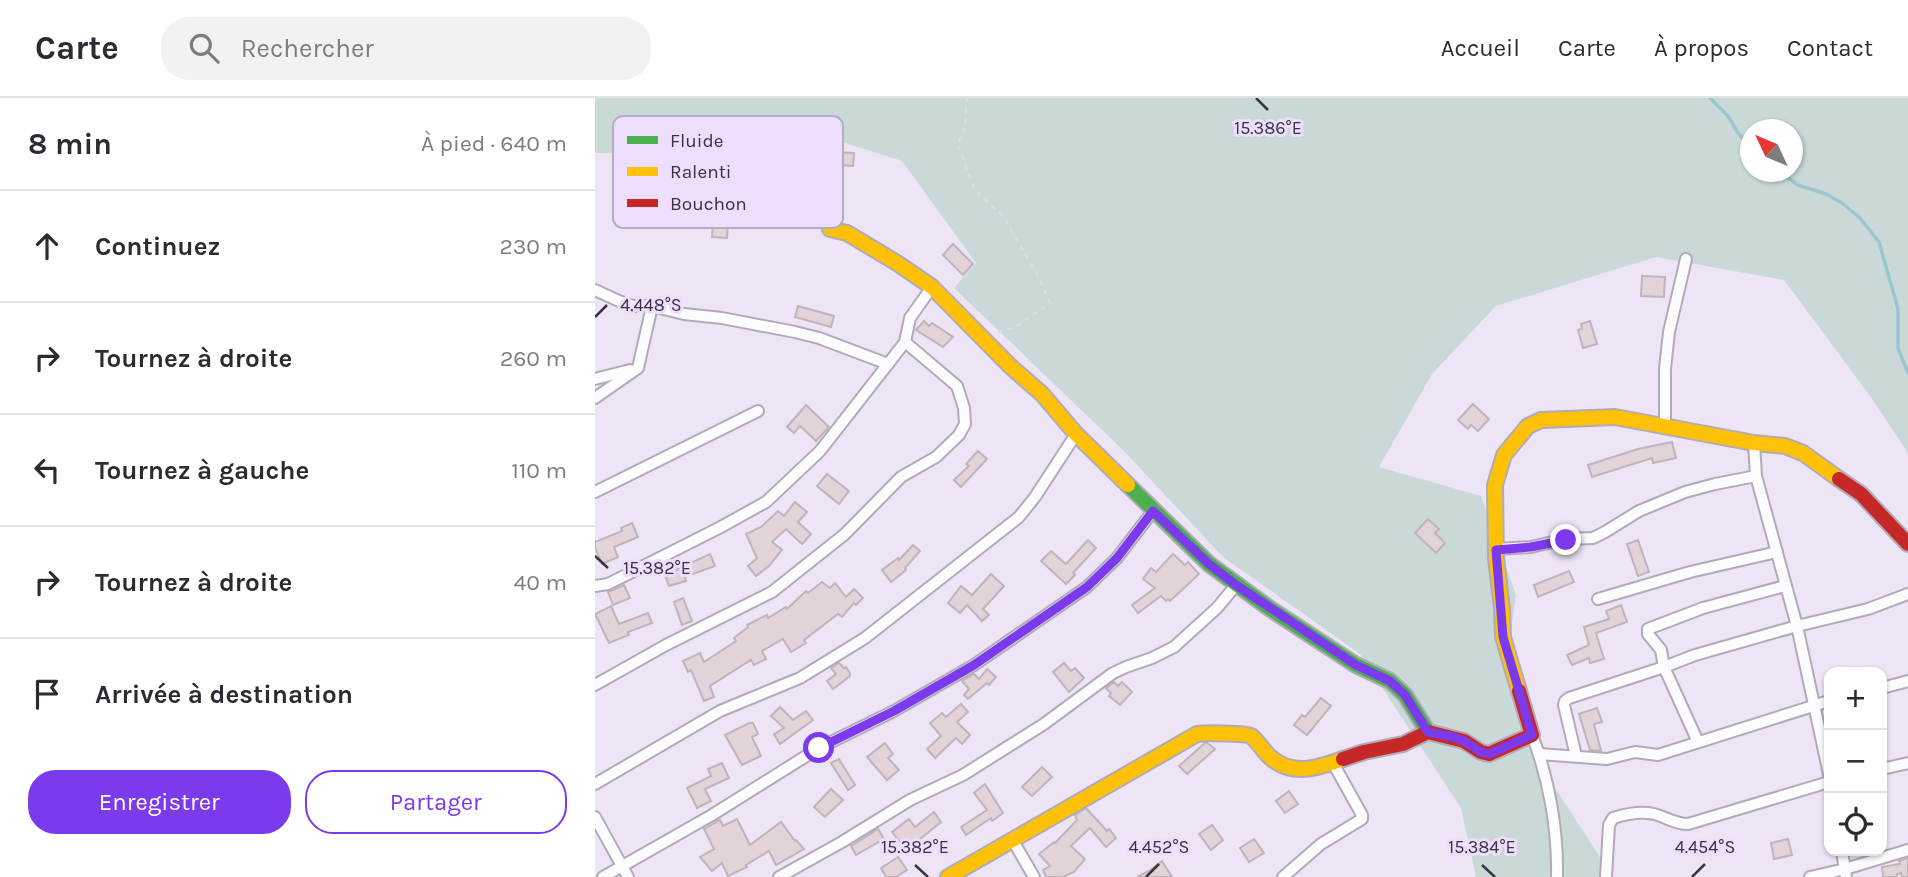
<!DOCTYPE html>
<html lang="fr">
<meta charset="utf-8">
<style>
body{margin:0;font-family:Karla,sans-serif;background:#f2f2f3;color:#2b2b33}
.controls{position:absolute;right:21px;bottom:21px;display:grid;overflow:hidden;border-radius:14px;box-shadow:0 2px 5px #0004}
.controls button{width:63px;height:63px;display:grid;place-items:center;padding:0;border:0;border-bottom:2px solid #e1e1e2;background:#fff;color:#2b2b33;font:35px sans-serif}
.compass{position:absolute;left:1145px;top:21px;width:63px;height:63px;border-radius:50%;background:#fff;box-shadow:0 2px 5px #0004;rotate:314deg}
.stop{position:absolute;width:21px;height:21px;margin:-16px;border:5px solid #7c3aed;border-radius:50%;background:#fff}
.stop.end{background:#7c3aed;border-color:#fff;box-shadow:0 2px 7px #0008}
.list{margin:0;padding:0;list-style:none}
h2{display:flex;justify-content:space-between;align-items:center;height:91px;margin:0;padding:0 28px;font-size:30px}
h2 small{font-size:23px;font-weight:400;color:#7c7c81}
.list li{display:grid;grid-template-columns:46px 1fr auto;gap:21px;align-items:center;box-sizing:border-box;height:112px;padding:0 28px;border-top:2px solid #e1e1e2}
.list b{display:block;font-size:26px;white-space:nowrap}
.list em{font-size:23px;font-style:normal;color:#7c7c81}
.actions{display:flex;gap:14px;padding:21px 28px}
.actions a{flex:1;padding:16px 0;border:2px solid #7c3aed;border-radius:28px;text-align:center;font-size:24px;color:#7c3aed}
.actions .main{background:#7c3aed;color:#fff}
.icon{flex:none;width:38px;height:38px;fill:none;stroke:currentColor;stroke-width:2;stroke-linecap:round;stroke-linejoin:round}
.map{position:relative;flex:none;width:1313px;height:779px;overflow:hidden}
header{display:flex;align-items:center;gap:42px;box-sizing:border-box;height:98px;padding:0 35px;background:#fff;border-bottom:2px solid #e1e1e2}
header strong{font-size:33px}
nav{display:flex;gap:38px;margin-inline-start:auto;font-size:24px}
.search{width:490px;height:63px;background:#f2f2f3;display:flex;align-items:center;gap:18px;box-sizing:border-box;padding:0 24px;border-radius:28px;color:#7c7c81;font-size:26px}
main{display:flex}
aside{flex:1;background:#fff}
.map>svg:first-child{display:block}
</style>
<header>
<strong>Carte</strong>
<div class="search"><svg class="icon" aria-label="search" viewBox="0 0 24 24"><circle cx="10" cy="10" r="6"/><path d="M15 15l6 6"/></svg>Rechercher</div>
<nav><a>Accueil</a><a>Carte</a><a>À propos</a><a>Contact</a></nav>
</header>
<main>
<aside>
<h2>8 min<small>À pied · 640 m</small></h2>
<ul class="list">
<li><svg class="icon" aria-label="ahead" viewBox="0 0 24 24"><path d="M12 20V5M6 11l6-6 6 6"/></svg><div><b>Continuez</b></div><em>230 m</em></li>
<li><svg class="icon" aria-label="right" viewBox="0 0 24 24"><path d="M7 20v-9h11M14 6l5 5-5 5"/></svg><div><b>Tournez à droite</b></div><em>260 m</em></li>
<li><svg class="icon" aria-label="left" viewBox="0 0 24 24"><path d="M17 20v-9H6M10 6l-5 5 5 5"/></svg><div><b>Tournez à gauche</b></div><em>110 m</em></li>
<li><svg class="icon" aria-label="right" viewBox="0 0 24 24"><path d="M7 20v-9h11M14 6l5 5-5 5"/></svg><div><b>Tournez à droite</b></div><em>40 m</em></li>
<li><svg class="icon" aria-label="arrive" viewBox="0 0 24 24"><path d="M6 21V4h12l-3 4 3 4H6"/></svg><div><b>Arrivée à destination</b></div></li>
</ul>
<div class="actions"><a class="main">Enregistrer</a><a>Partager</a></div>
</aside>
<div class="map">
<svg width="1313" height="779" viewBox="0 0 1313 779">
<rect width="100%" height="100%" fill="#ede5f6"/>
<path fill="#cad9d8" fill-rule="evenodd" d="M 0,0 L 1313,0 L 1313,355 L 1275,298 L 1189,182 L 1061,159 L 901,208 L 837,276 L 784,369 L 886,398 L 921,497 L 911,569 L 936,653 L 1018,779 L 881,779 L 866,710 L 765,556 L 628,459 L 529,353 L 359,190 L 381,165 L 307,63 L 215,34 L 115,58 L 0,55 ZM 1156,32 L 1198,32 L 1198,74 L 1156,74 Z"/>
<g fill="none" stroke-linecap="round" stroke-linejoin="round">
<g stroke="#9ac6cf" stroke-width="3.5">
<polyline points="1115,0 1133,18 1143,35 1156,49"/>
<polyline points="1185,74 1203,87 1231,96 1247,105 1265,120 1284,144 1303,211 1303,250 1313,275"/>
</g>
</g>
<g fill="#e1d3d8" stroke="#beb4ba" stroke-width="2">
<polygon points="225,53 259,55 258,68 224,66"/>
<polygon points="118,122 133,124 132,140 117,139"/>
<polygon points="358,146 378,166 368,177 348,157"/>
<polygon points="1047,178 1070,179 1069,199 1046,198"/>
<polygon points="203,208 239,218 236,229 200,219"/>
<polygon points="329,223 334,228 337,225 358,239 348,249 321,232"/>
<polygon points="995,223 1002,246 988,250 983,232 987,231 986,226"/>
<polygon points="878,306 894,321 883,333 876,327 873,331 863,322"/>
<polygon points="211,307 234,329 221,343 205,328 199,335 192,329"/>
<polygon points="1077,344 1081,360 1058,365 1057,360 997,379 993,367 1043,351"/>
<polygon points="383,353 392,361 366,389 359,382 374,368 371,366"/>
<polygon points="232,376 254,393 244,406 222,388"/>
<polygon points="200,404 212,414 203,424 216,436 207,446 191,431 177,444 187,452 174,468 161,478 153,468 162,460 151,436 166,429 183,413 189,418"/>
<polygon points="833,421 844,431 840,435 850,445 841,455 820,435"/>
<polygon points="37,425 43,439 19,449 23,459 7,466 0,450 0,444 27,433 26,430"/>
<polygon points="493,442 501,450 478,475 480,477 471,486 446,463 456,453 471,466"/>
<polygon points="1043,442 1054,474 1043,478 1032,446"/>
<polygon points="318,447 325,453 310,470 311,472 296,484 287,472 303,460 304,462"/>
<polygon points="115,456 120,468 90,479 91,483 74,488 70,477"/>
<polygon points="578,456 590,467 593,464 604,476 575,503 573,501 571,503 566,498 543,515 537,507 560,490 548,481 556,470 561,474"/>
<polygon points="974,473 979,484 943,499 939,487"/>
<polygon points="396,476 409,488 388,511 394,517 387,523 372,507 365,515 353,505 366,488 377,497"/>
<polygon points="227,484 235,490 240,485 251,499 259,491 268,500 261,507 259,505 247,519 243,516 209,542 211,545 196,554 188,541 167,553 171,561 159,567 156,562 115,588 119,599 109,603 96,572 93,574 88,563 105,555 109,564 141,543 139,540 153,529 152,527 172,517 173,520 191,509 192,511 211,493 213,495"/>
<polygon points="29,487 35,500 18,507 13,494"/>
<polygon points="88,500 97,523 87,527 79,504"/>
<polygon points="1026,507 1032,524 1001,535 1009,561 995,565 994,560 977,567 972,557 994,547 989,529 1014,521 1011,513"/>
<polygon points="16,508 24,526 53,515 57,525 33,534 34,537 14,545 0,516"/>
<polygon points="244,565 249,570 251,569 255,575 255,578 238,591 232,583 241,576 236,570"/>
<polygon points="469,565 476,573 480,570 489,580 474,594 458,574"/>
<polygon points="392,571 401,579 394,587 392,585 373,601 369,597 374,591 367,583 379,576 384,581"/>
<polygon points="519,584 523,588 527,584 537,594 525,607 514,598 516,595 511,590"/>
<polygon points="726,600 736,608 712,637 699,627 707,617 710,619"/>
<polygon points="366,606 373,614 362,624 375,637 367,646 361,640 340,660 332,651 346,638 335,625 347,615 351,619"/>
<polygon points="185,609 198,622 211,613 218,622 185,646 179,636 189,630 176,618"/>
<polygon points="1002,610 1007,624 999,626 1006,653 995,652 984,616"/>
<polygon points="154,625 158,625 163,636 157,639 166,658 147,667 130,637"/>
<polygon points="611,644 620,651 592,676 584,668"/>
<polygon points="290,645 298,656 293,660 304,672 292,682 272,659"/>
<polygon points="244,661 260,687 253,692 236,665"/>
<polygon points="127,665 134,680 110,691 116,703 102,710 92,690 116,678 113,671"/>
<polygon points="447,669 457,679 437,698 427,689"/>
<polygon points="390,686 408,715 397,723 396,720 371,737 366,729 392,712 379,695"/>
<polygon points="236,691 248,702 230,719 219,709"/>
<polygon points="694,693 703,706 690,715 681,703"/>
<polygon points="491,710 512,733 514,731 521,740 511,749 495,730 476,748 490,761 479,774 468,779 451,779 448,772 455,768 444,756 459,744 460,745 482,722 480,717"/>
<polygon points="339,714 346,724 319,746 316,743 309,749 297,734 314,721 320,729"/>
<polygon points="142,721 155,747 186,724 200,743 201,742 209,751 181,767 174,753 151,767 152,769 133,778 127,765 117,773 105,759 119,751 109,731 125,722 128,728"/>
<polygon points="617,727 628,742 616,752 604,736"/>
<polygon points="283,731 289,741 261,757 256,748"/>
<polygon points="659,741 669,755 654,764 645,750"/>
<polygon points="1193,741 1197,757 1179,761 1176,745"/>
<polygon points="303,759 312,772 301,779 291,779 286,770"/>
<polygon points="1313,760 1313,779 1307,779 1306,775 1302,776 1302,779 1288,779 1287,769 1305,766 1304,763"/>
<polygon points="567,763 577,779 542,779 554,773"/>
</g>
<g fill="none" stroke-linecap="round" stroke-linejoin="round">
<defs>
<g id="street">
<polyline points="0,192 24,203 38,208 57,208 89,216 127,220 200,234 224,240 293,266"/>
<polyline points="0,281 35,272"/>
<polyline points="0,300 43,270 57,208"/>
<polyline points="1070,327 1070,271 1074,234 1091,161"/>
<polyline points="1159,345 1161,378 1202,528 1234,676"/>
<polyline points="0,394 163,313"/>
<polyline points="901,451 936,449 971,441 998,440 1010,434 1044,413 1090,394 1120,386 1161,378"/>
<polyline points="0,488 13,486 124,430 171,404 225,353 293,266 310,244 315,220 337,189"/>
<polyline points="1003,501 1095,474 1182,454"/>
<polyline points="0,587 71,547 177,494 250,436 306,379 341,359 364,337 370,326 369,310 362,288 310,244"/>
<polyline points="1287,590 1313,583"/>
<path d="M 937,637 C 954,681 963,732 962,779"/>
<polyline points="1103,644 1069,569 1066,552 1053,536 1053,531 1108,510 1190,488"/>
<polyline points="944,656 1012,661 1040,654 1063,657 1234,603"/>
<polyline points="981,658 969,607 970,603 974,600 1069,569 1100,557 1202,528 1273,511 1313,496"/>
<polyline points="1287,671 1313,665"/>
<polyline points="0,686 125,613 205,580 270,540 424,419 440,399 481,336"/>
<polyline points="0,719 33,779"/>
<polyline points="417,741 439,779"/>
<polyline points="1247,753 1251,779"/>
<polyline points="8,779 117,717 224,650 299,613 379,567 492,489 522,460 558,413"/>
<polyline points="184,779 247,744 315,702 368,677 449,626 518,575 531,569 557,560 579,549 622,510 641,487"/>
<polyline points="688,779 726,746 767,721 767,717 738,665"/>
<path d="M 1011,779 L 1014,727 L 1018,720 C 1031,716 1046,713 1059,716 C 1071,719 1080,726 1093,726 L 1234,684"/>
<polyline points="1215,779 1250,771 1313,752"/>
</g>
<polyline id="fast" points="533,387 614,466 674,510 761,567 795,583 810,597 833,634"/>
<g id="slow">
<polyline points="235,131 252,135 302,165 337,189 415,268 447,296 481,336 533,387"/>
<polyline points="924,593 908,539 907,510 901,460 900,387 909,357 933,328 946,322 1020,319 1159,345 1190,348 1208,355 1244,381"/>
<path d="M 353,779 L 602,636 C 609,635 652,635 656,638 C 664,644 668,653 675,659 C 697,679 723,670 748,661"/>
</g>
<g id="jam">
<polyline points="1244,381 1266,396 1313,446"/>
<polyline points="748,661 769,654 808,646 833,634 869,643 886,654 894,656 937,637 924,593"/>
</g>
</defs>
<use href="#street" stroke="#b1abb8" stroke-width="14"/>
<use href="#fast" stroke="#b1abb8" stroke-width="18"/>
<use href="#slow" stroke="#b1abb8" stroke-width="18"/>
<use href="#jam" stroke="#b1abb8" stroke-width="18"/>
<polyline stroke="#dfdce2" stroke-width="2" stroke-dasharray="5 5" stroke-linecap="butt" points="372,0 370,30 362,47 369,62 378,88 387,99 408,118 444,180 455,205 420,229 401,235"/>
<use href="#street" stroke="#fcfbfe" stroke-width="10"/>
<use href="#fast" stroke="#4caf50" stroke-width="14"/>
<use href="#slow" stroke="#ffc107" stroke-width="14"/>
<use href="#jam" stroke="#c62828" stroke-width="14"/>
</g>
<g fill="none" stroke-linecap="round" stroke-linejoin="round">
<polyline stroke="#7c3aed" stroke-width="9" points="224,650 299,613 379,567 492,489 522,460 558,413 614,466 641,487 761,567 795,583 810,597 833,634 858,639 869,643 886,654 894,656 937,637 908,539 901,452 936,449 971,442"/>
</g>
<path fill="none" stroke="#39333f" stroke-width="2.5" d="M 661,0 L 673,12M 0,219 L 12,207M 0,458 L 13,470M 320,767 L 333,779M 887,767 L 900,779M 551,779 L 564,766M 1097,779 L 1110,766"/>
<rect x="18" y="18" width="230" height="112" rx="10" fill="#eddefd" stroke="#b7abc4" stroke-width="2"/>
<rect x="32" y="38" width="31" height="8" fill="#4caf50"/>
<rect x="32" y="69" width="31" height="9" fill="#ffc107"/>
<rect x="32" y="101" width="31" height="8" fill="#c62828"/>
<g font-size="19" fill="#39333f">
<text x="75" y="49">Fluide</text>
<text x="75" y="80">Ralenti</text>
<text x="75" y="112">Bouchon</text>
</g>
<g font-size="18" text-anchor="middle" fill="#39333f" stroke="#eddefd" stroke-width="6" stroke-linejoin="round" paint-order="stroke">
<text x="673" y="36">15.386°E</text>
<text x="56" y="213">4.448°S</text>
<text x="62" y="476">15.382°E</text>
<text x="564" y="755">4.452°S</text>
<text x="1110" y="755">4.454°S</text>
<text x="320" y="755">15.382°E</text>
<text x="887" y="755">15.384°E</text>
</g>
</svg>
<div class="controls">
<button>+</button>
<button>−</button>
<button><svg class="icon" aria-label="locate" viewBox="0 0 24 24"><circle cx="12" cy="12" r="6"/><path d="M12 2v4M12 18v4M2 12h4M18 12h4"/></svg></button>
</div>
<svg class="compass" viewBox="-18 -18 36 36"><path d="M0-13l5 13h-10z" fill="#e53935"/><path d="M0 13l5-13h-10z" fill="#7c7c81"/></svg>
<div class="stop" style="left:224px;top:650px"></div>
<div class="stop end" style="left:971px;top:442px"></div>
</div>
</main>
